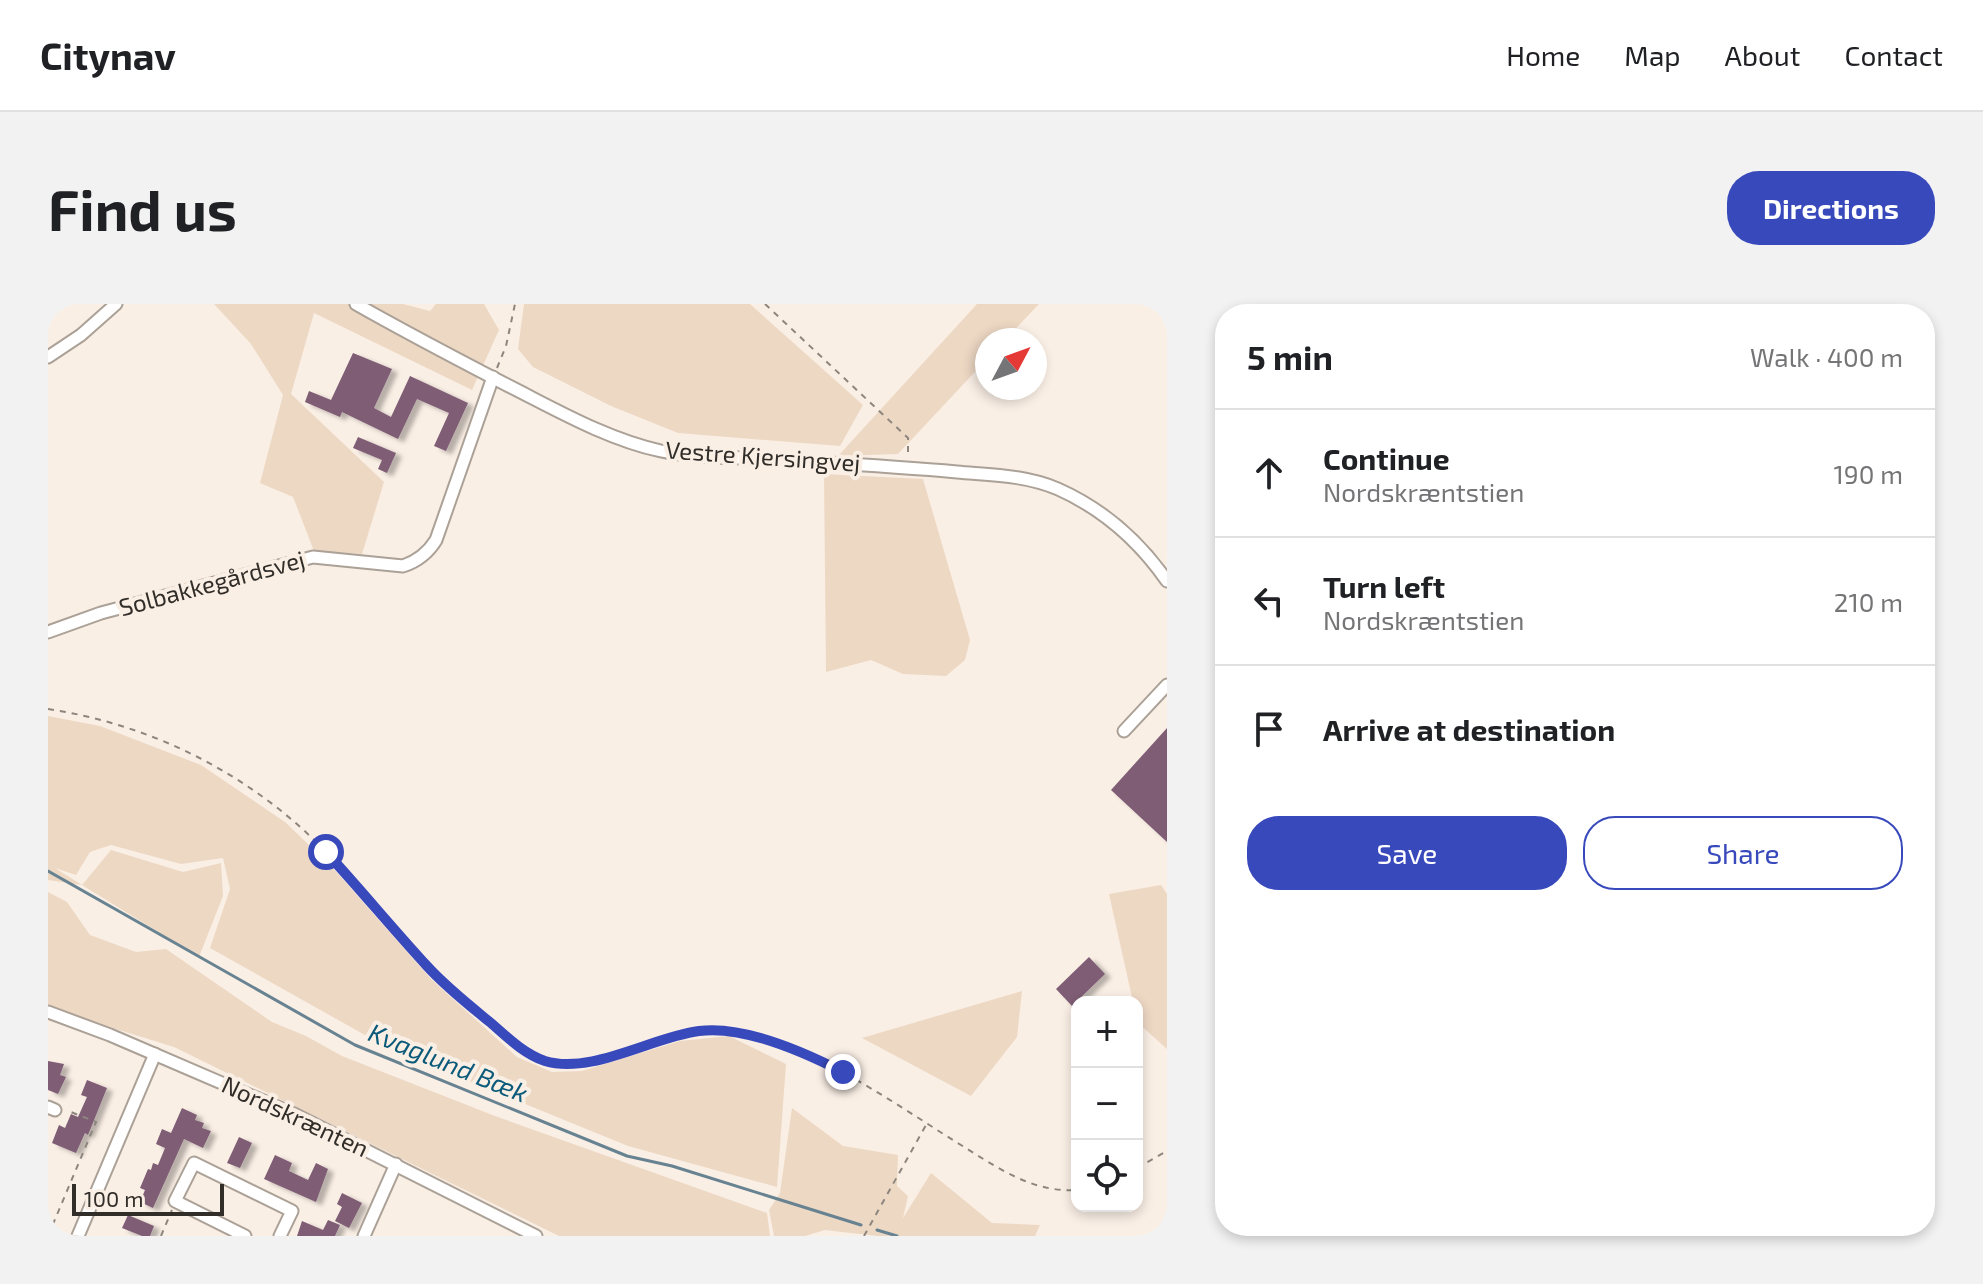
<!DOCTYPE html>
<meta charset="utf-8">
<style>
body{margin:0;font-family:"Exo 2",sans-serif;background:#f2f2f2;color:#202124}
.controls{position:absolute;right:24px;bottom:24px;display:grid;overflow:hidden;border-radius:16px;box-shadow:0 4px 12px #0003}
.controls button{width:72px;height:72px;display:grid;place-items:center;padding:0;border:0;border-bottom:2px solid #e0e0e0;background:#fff;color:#202124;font:40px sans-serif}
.compass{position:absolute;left:927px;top:24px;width:72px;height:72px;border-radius:50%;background:#fff;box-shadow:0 4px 12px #0003;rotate:49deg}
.scale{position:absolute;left:24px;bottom:20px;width:152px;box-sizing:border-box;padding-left:8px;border:4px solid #312d29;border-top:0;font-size:22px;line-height:28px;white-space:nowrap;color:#312d29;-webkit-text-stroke:6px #faefe5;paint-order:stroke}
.stop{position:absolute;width:24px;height:24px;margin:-18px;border:6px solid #3849bc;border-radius:50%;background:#fff}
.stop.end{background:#3849bc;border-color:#fff;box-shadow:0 2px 8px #0008}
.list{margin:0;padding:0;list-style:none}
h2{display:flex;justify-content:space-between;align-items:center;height:104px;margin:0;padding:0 32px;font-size:34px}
h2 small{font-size:26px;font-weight:400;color:#757577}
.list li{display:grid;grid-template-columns:52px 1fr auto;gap:24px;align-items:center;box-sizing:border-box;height:128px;padding:0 32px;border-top:2px solid #e0e0e0}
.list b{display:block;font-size:30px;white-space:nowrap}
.list p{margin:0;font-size:26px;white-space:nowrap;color:#757577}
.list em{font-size:26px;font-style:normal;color:#757577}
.actions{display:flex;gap:16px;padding:24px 32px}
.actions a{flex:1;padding:18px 0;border:2px solid #3849bc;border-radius:32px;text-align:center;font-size:28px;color:#3849bc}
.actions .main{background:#3849bc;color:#fff}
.icon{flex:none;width:44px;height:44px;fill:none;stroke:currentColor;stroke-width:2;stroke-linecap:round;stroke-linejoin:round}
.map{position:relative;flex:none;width:1119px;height:932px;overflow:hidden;border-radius:32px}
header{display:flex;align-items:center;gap:48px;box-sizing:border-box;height:112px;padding:0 40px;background:#fff;border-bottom:2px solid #e0e0e0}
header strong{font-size:38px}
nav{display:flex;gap:44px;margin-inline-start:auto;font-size:28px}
.intro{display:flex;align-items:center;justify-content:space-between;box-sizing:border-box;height:192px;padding:0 48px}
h1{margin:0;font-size:56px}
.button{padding:20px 36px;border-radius:32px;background:#3849bc;color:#fff;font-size:28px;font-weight:700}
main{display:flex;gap:48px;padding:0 48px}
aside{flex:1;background:#fff;border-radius:32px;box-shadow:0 4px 12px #0003}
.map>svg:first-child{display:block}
</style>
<header>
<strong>Citynav</strong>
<nav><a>Home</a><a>Map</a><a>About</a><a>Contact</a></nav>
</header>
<div class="intro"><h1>Find us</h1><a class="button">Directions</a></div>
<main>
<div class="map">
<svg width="1119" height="932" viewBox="0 0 1119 932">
<defs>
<filter id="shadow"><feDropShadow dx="6" dy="3.5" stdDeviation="2" flood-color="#0004"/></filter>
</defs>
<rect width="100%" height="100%" fill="#faefe5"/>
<g fill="#edd8c4">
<polygon points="166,0 355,0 382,7 388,0 436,0 451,26 424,86 266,9 243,90 336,178 314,250 266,247 245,193 212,179 235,91 203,40"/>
<polygon points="476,0 702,0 815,101 792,142 630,129 563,102 485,63 470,45"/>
<polygon points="929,0 991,0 957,36 939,36 939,55 850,150 790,152"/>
<polygon points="776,170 875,175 922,336 917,356 898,372 855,370 823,356 778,368"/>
<polygon points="0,412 52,422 153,461 237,518 284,563 383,675 469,753 504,768 534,767 632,737 681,732 738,760 729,883 580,842 340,744 162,644 182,585 175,554 133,560 63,541 42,548 28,571 7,564 34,581 63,546 135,568 173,559 175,592 151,653 34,581 0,576"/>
<polygon points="1113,581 1119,590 1119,745 1090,719 1089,698 1085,698 1061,590"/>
<polygon points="0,588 19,598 42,631 88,648 118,645 224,718 258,732 294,752 447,812 719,909 722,932 511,932 126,743 0,704"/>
<polygon points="974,687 969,733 923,792 814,734"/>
<polygon points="744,804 795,842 850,851 849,882 860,892 855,914 883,869 944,919 992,921 987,932 829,932 777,926 757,932 726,932 721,906 732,889"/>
</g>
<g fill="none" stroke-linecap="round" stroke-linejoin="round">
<g stroke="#678291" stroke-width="3">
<polyline points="0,567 307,741 579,852 624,862 813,921"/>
<polyline points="829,926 849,932"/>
</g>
</g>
<g fill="#7e5d75" filter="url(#shadow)">
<polygon points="305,49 344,65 326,104 343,113 362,72 420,99 398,147 386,142 401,109 369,95 350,135 294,108 292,113 257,98 261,87 283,96"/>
<polygon points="310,133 348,149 339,169 330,165 334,156 305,144"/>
<polygon points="1119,424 1119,538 1063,486"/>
<polygon points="1041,653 1057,670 1024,702 1008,685"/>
<polygon points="0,757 16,760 12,771 18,773 10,790 0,786"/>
<polygon points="39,776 59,784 40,831 37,829 28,849 4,839 11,821 17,824 23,810 30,813 39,793 33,791"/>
<polygon points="134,804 149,811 147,816 156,819 154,824 163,827 155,844 136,835 105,904 92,898 97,886 92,884 100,865 103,866 105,859 110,861 117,844 108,840 114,825 123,829"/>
<polygon points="191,833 204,839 192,864 179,859"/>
<polygon points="227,851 244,859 241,867 260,876 268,859 280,865 268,898 216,875"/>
<polygon points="294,889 314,899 301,924 287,917 294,903 289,900"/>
<polygon points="80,911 106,922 102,932 94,932 74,924"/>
<polygon points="280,916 292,921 287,932 249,932 254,917 275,926"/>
</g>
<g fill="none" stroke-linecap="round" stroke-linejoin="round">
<defs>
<g id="minor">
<path d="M 308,0 C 357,28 407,54 457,80 C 507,105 558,135 613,147 C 646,154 682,153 715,155 C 780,159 844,162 909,168 C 942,171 978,171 1010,185 C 1055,205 1091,237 1119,277"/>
<polyline points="0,53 33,31 68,0"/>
<path d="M 0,328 L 53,309 L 265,253 L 355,262 C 370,257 380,249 388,236 L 445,73"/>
<polyline points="1076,427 1119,381"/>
<polyline points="0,708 62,731 248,811 488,932"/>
<polyline points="0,803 7,806"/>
<polyline points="30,932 107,750"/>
<polyline points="197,932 127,897 146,859 244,907 232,932"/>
<polyline points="316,932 348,860"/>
</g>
</defs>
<use href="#minor" stroke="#aba197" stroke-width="15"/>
<g stroke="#8d867f" stroke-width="2" stroke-dasharray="6 6" stroke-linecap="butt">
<polyline points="717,0 860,134 860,153"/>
<polyline points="449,64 458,42 467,0"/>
<path d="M 0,405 C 106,421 206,472 280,550 C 344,617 399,693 476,747 C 528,783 601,730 657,726 C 679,725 700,731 722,738 C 747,746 771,755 794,768 C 833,789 870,814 908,838 C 946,861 982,889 1029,886"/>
<polyline points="1089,864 1119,847"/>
<polyline points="0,932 48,818 18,806"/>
<polyline points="113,932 124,906"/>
<polyline points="816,932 878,821"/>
</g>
<use href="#minor" stroke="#fff" stroke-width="11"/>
</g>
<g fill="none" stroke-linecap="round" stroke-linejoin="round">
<path stroke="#3849bc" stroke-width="10" d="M 278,548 C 312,585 345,625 379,662 C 398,683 421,701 443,719 C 459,733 476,750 497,757 C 543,771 604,733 651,727 C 696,721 756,748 795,768"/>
</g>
<g text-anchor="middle" stroke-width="8" stroke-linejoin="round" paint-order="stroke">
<g font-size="24" fill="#312d29" stroke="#faefe5">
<text transform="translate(715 153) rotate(4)" y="8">Vestre Kjersingvej</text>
<text transform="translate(164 280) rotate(-15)" y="8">Solbakkegårdsvej</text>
<text transform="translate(247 813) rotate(25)" y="8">Nordskrænten</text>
</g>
<g font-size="26" font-style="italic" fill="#0c5a7a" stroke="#faefe5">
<text transform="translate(400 759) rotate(22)" y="9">Kvaglund Bæk</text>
</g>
</g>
</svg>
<div class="controls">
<button>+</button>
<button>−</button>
<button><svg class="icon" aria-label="locate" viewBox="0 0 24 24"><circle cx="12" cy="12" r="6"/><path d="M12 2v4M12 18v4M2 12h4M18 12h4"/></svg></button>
</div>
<svg class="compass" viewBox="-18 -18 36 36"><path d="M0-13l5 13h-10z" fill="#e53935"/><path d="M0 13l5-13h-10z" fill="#757577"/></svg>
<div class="scale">100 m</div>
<div class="stop" style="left:278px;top:548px"></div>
<div class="stop end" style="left:795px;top:768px"></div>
</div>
<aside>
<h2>5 min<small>Walk · 400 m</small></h2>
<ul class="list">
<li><svg class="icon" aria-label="ahead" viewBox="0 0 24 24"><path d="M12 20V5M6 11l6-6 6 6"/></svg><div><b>Continue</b><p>Nordskræntstien</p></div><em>190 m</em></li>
<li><svg class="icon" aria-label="left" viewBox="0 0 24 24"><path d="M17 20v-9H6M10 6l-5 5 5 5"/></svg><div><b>Turn left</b><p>Nordskræntstien</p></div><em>210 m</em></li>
<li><svg class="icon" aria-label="arrive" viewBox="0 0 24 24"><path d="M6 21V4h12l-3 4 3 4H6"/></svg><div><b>Arrive at destination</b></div></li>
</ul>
<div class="actions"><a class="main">Save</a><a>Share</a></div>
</aside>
</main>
